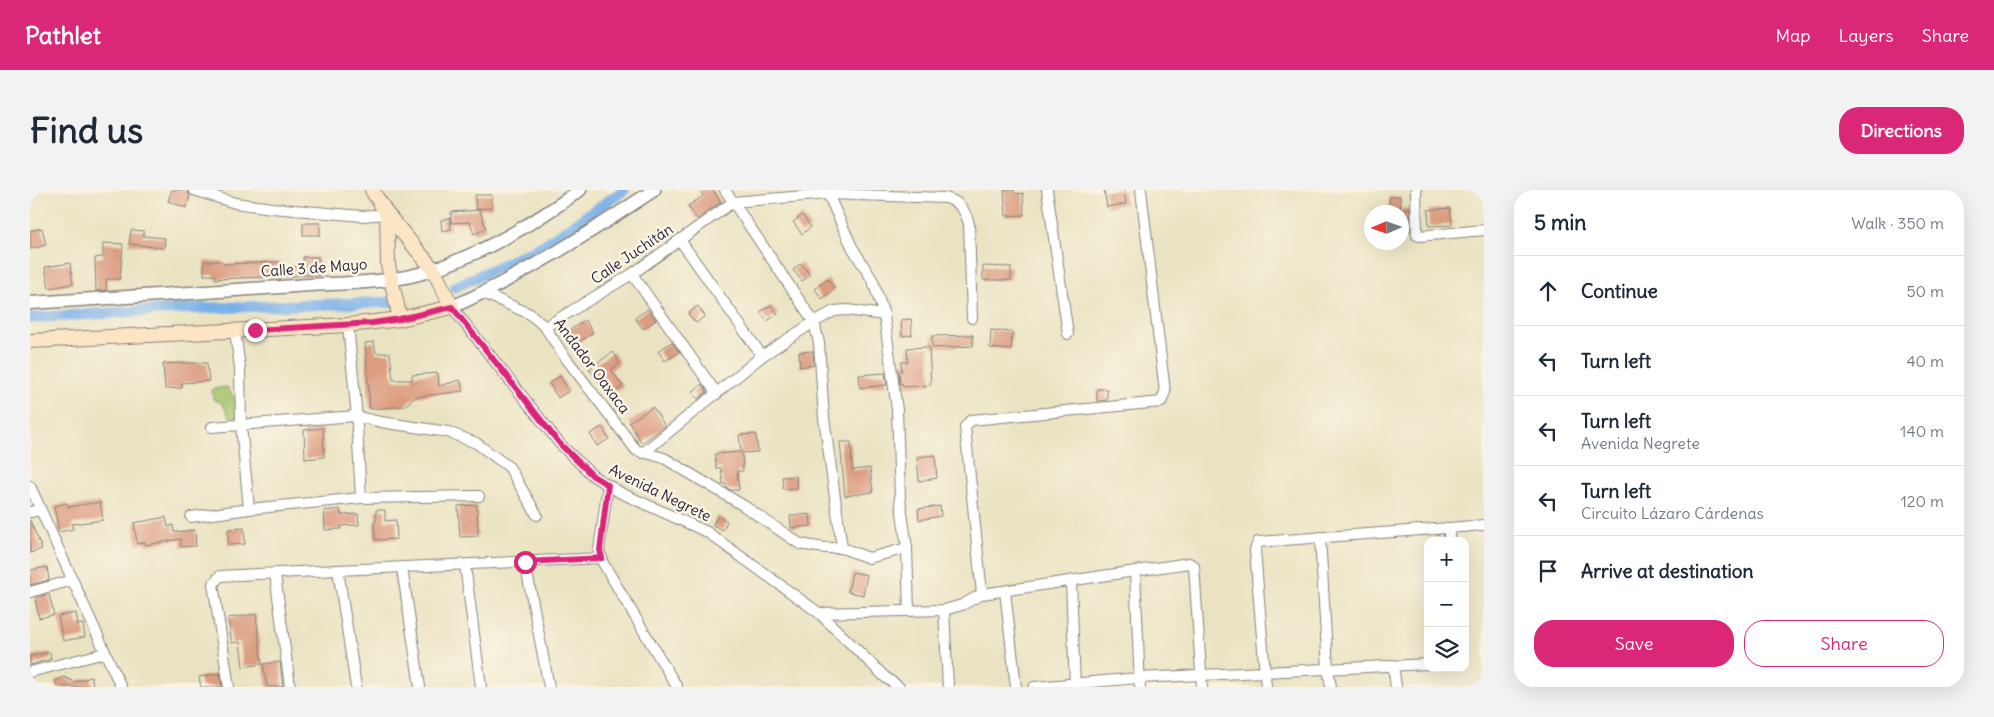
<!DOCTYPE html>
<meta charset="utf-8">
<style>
body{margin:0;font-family:Delius,sans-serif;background:#f2f2f3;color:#1f2937}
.controls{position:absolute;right:15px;bottom:15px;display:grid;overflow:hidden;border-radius:10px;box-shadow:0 5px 20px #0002}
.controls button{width:45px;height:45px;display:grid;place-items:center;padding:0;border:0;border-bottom:1px solid #e0e1e3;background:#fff;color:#1f2937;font:25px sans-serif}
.compass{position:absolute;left:1334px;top:15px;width:45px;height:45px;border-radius:50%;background:#fff;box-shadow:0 5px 20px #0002;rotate:268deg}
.stop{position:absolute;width:15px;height:15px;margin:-11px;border:4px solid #db2777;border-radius:50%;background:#fff}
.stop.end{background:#db2777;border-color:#fff;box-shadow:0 1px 5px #0008}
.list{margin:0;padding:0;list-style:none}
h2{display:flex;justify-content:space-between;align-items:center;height:65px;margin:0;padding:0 20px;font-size:21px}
h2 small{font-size:16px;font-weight:400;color:#747a83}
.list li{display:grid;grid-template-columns:32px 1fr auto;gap:15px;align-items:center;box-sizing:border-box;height:70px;padding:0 20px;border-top:1px solid #e0e1e3}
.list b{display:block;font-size:19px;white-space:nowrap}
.list p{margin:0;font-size:16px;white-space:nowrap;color:#747a83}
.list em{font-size:16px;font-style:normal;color:#747a83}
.actions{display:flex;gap:10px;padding:15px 20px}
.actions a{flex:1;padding:11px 0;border:1px solid #db2777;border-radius:20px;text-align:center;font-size:18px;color:#db2777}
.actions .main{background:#db2777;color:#fff}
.icon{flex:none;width:28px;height:28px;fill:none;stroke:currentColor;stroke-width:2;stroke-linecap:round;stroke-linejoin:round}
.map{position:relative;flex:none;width:1454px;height:497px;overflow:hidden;border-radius:20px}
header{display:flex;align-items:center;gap:30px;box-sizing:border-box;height:70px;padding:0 25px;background:#db2777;color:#fff}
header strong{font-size:24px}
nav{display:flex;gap:28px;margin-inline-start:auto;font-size:18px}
.intro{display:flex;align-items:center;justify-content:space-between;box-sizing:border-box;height:120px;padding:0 30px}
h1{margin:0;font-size:35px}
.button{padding:12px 22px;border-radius:20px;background:#db2777;color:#fff;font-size:18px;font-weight:700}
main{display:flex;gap:30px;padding:0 30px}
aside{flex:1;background:#fff;border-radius:20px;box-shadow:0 5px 20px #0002}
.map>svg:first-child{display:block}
</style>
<header>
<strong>Pathlet</strong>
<nav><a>Map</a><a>Layers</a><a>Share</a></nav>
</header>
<div class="intro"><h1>Find us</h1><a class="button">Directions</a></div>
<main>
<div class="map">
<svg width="1454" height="497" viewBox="0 0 1454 497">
<rect width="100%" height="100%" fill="#fcf5e5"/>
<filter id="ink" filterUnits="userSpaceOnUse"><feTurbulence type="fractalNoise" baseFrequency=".02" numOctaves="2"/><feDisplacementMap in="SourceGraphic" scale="10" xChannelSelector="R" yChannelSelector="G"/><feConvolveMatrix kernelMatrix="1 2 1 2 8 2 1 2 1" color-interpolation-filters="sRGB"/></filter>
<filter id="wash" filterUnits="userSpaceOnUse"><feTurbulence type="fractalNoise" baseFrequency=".0096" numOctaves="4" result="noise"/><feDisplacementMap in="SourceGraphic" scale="20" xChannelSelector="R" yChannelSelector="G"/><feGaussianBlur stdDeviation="1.12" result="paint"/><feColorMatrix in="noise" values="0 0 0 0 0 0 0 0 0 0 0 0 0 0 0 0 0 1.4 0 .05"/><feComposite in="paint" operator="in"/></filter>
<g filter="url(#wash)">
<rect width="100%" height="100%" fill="#eae3c2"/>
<polygon fill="#a5c56d" stroke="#647454" points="197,197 210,217 208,227 200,228 192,213 183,209 182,199"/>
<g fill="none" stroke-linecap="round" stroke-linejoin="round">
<g stroke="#7ab0e9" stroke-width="11">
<polyline points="425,97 514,55 594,0"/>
<polyline points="0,128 149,119 367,112"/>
</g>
</g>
<g id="blocks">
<g fill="#db9c80">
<polygon points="142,0 157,0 160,6 156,18 138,11"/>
<polygon points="670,0 683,0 691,12 667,29 658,16 673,6"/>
<polygon points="974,0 984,0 985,4 993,3 994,25 976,26"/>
<polygon points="1074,0 1094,0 1096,14 1077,17"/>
<polygon points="445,5 462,5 462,18 446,19"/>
<polygon points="1370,6 1371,22 1359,22 1359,7"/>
<polygon points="1380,18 1380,42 1372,43 1372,19"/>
<polygon points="1420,18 1422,35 1399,36 1398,20"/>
<polygon points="450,20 456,39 444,44 440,32 421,33 421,22"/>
<polygon points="772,25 781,37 772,44 763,32"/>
<polygon points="420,28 421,39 412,41 411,30"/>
<rect x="273" y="33" width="17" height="12"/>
<polygon points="12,38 16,55 0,59 0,41"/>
<polygon points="101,40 114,41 113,46 135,48 134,58 99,54"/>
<polygon points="73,53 93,54 90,89 76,89 77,100 66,101 65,68 73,67"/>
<polygon points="273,67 288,67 289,85 185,89 185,85 174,85 174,71 192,71 193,74 251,72 251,77 273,76"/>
<polygon points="40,73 43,94 19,98 15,77"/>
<polygon points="771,73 780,85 772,91 763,80"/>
<polygon points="953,76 981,77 981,90 953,90"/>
<polygon points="798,89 805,99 792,109 785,99"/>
<polygon points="741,115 748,124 737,131 730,122"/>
<polygon points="668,116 675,126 666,133 658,124"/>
<polygon points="618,119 626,130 613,139 605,128"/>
<polygon points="881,129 882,145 872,146 871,130"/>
<polygon points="555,130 563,143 543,156 534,144"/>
<polygon points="961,140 982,142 981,160 960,158"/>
<polygon points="943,145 943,156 902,158 902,146"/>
<polygon points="344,152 346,163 360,163 363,190 382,190 382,185 408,183 409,196 430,190 433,201 386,207 374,216 340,219 335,153"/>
<polygon points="642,152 649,162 635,171 628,161"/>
<polygon points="899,157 901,195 873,197 873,194 870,194 869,181 872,181 871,172 878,172 877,158"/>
<polygon points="783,161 784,175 770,177 769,162"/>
<polygon points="583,162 590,173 581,180 593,196 579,206 559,179"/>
<polygon points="151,173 177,173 179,191 152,193 152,198 135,199 133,174"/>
<polygon points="855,183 857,195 830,198 829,185"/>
<polygon points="530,186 539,201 528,208 519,193"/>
<polygon points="672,194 677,202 668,209 662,202"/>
<polygon points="1067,199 1077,199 1077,210 1067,211"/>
<polygon points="623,217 635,236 612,253 599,232"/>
<polygon points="572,237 579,249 567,256 560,244"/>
<polygon points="293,238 294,267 275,269 274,240"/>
<polygon points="726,244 728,262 712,263 713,281 707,281 709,300 701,300 697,298 696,294 693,294 691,278 686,278 685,264 711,262 709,245"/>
<polygon points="810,252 821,252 822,280 840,278 843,302 815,306"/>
<polygon points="905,265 907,288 889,291 887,267"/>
<polygon points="766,286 767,298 753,299 752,287"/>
<polygon points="70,312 73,330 42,334 43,339 29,342 24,316 37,313 38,317"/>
<polygon points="447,315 448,346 430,347 428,316"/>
<polygon points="910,316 911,326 889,330 888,319"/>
<polygon points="310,319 311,325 328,324 329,335 311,336 311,339 295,340 294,321"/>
<polygon points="346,320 355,320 355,331 366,330 367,349 345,350 344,332 346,331"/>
<polygon points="780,324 781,336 761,338 760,326"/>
<polygon points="687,326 697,331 693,340 683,335"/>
<polygon points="136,327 138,337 143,335 144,342 165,340 166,356 151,357 151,349 116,355 115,352 107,354 104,333"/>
<polygon points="0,330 12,359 0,363"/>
<polygon points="214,338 215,354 198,355 198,339"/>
<polygon points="17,377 19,390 0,395 0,380"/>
<polygon points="822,382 837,385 833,405 818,402"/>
<polygon points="19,404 24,425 9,428 5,408"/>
<polygon points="46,423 48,435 53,434 55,447 33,451 28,426"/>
<polygon points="226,424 232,474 213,477 210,452 202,453 198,428"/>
<polygon points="20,462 21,469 0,475 0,466"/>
<polygon points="250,472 253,497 237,497 233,474"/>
<polygon points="190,483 192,497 171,497 169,487"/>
<polygon points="34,487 44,492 61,487 64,497 27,497 25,491"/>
</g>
</g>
</g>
<g filter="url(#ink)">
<use href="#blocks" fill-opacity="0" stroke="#86827e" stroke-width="1"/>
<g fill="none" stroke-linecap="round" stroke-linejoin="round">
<defs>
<g id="minor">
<polyline points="164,0 205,13 242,18 332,26 357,24"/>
<polyline points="695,0 784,132 789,153 794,228 812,358"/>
<polyline points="1017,0 1038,144"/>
<polyline points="1386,0 1387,45 1389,46 1454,40"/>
<polyline points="798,4 822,57 843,91 854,125 867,220 870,308 877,358 879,421"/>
<polyline points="650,50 732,166"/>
<polyline points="602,84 687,204"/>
<polyline points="453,103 500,124 515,137 532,163 606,260 634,268 714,316 770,354 794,358 812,358 839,368 877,358"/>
<polyline points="422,117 530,254 563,286 591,303 677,342 789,423 855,487 869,497"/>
<polyline points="318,135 326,217 331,308"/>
<path d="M 515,137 L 602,84 L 703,12 L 798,4 L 916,8 C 930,12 935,20 939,34 L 942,128"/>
<polyline points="205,141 210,178 211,235 219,319"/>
<polyline points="182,237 325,226 351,232 418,242 446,253 479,277 507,325"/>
<polyline points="613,263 732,166 784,132 804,121 817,120 854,125"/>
<polyline points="578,295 569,360 573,373 647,497"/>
<polyline points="0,296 91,497"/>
<polyline points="0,322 10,320"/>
<polyline points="161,327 219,319 331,308 449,306"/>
<polyline points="1290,347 1298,479 1301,497"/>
<polyline points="1419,351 1419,338 1454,335"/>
<polyline points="495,372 519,497"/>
<polyline points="435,375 451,497"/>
<polyline points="372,378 390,497"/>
<polyline points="308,380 572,368"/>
<polyline points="1105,381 1110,497"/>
<polyline points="245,384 260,497"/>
<polyline points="1041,391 1045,497"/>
<polyline points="975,401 986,497"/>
<polyline points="0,402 43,390"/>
<polyline points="952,404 935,237 941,230 1131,212 1135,202 1111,0"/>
<polyline points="914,420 918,497"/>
<polyline points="789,423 914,420 932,415 952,404 1159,373 1164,376 1172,497"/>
<polyline points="1363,475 1366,497"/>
<polyline points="0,482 75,463"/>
<polyline points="199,497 183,394 190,386 308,380 326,497"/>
<polyline points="1004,497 1109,488 1398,474"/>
<polyline points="1236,497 1225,360 1228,352 1419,338"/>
</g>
<g id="tertiary">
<path d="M 0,113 C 88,108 177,102 265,96 C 304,93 352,94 389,84 C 445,68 503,34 550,0"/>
<path d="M 422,117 C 494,85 559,43 624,0"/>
</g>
<g id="secondary">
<polyline points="357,24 358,75 370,129"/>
<polyline points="0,151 318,135 370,129 422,117 403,79 357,24 342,0"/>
</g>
</defs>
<use href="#minor" stroke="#86827e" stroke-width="12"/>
<use href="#tertiary" stroke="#86827e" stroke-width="15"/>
<use href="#secondary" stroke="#86827e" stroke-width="16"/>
<use href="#minor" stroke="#fff" stroke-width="10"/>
<use href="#tertiary" stroke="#fff" stroke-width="12"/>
<use href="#secondary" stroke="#fce5c4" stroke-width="14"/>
</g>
</g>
<g fill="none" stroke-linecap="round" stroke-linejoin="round" filter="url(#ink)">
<polyline stroke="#db2777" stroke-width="6" points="225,140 343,133 370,129 422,117 530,254 563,286 578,295 570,360 572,368 495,372"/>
</g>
<g text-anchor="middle" stroke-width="5" stroke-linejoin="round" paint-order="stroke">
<g font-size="15" fill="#22223b" stroke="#fcf5e5">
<text transform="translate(602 64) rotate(-34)" y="5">Calle Juchitán</text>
<text transform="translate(284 78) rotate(-4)" y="5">Calle 3 de Mayo</text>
<text transform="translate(562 176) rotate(53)" y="5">Andador Oaxaca</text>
<text transform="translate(630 303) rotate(26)" y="5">Avenida Negrete</text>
</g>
</g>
</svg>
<div class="controls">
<button>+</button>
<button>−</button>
<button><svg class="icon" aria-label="layers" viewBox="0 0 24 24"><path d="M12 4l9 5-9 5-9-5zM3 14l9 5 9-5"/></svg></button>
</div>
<svg class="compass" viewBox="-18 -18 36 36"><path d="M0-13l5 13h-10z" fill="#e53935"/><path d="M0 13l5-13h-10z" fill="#747a83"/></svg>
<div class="stop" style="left:495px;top:372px"></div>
<div class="stop end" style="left:225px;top:140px"></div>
</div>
<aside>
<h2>5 min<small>Walk · 350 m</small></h2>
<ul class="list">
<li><svg class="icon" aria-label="ahead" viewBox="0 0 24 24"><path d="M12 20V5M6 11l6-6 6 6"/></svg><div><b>Continue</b></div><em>50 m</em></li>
<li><svg class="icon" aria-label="left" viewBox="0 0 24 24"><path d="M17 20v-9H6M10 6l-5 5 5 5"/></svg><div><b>Turn left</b></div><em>40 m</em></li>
<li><svg class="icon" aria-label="left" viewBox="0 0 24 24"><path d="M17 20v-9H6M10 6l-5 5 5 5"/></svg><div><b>Turn left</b><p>Avenida Negrete</p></div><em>140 m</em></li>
<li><svg class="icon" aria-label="left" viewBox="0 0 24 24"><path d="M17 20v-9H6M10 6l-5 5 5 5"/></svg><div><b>Turn left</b><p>Circuito Lázaro Cárdenas</p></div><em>120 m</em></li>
<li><svg class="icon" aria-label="arrive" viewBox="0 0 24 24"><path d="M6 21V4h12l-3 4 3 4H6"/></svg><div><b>Arrive at destination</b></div></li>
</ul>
<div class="actions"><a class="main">Save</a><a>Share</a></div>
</aside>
</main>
